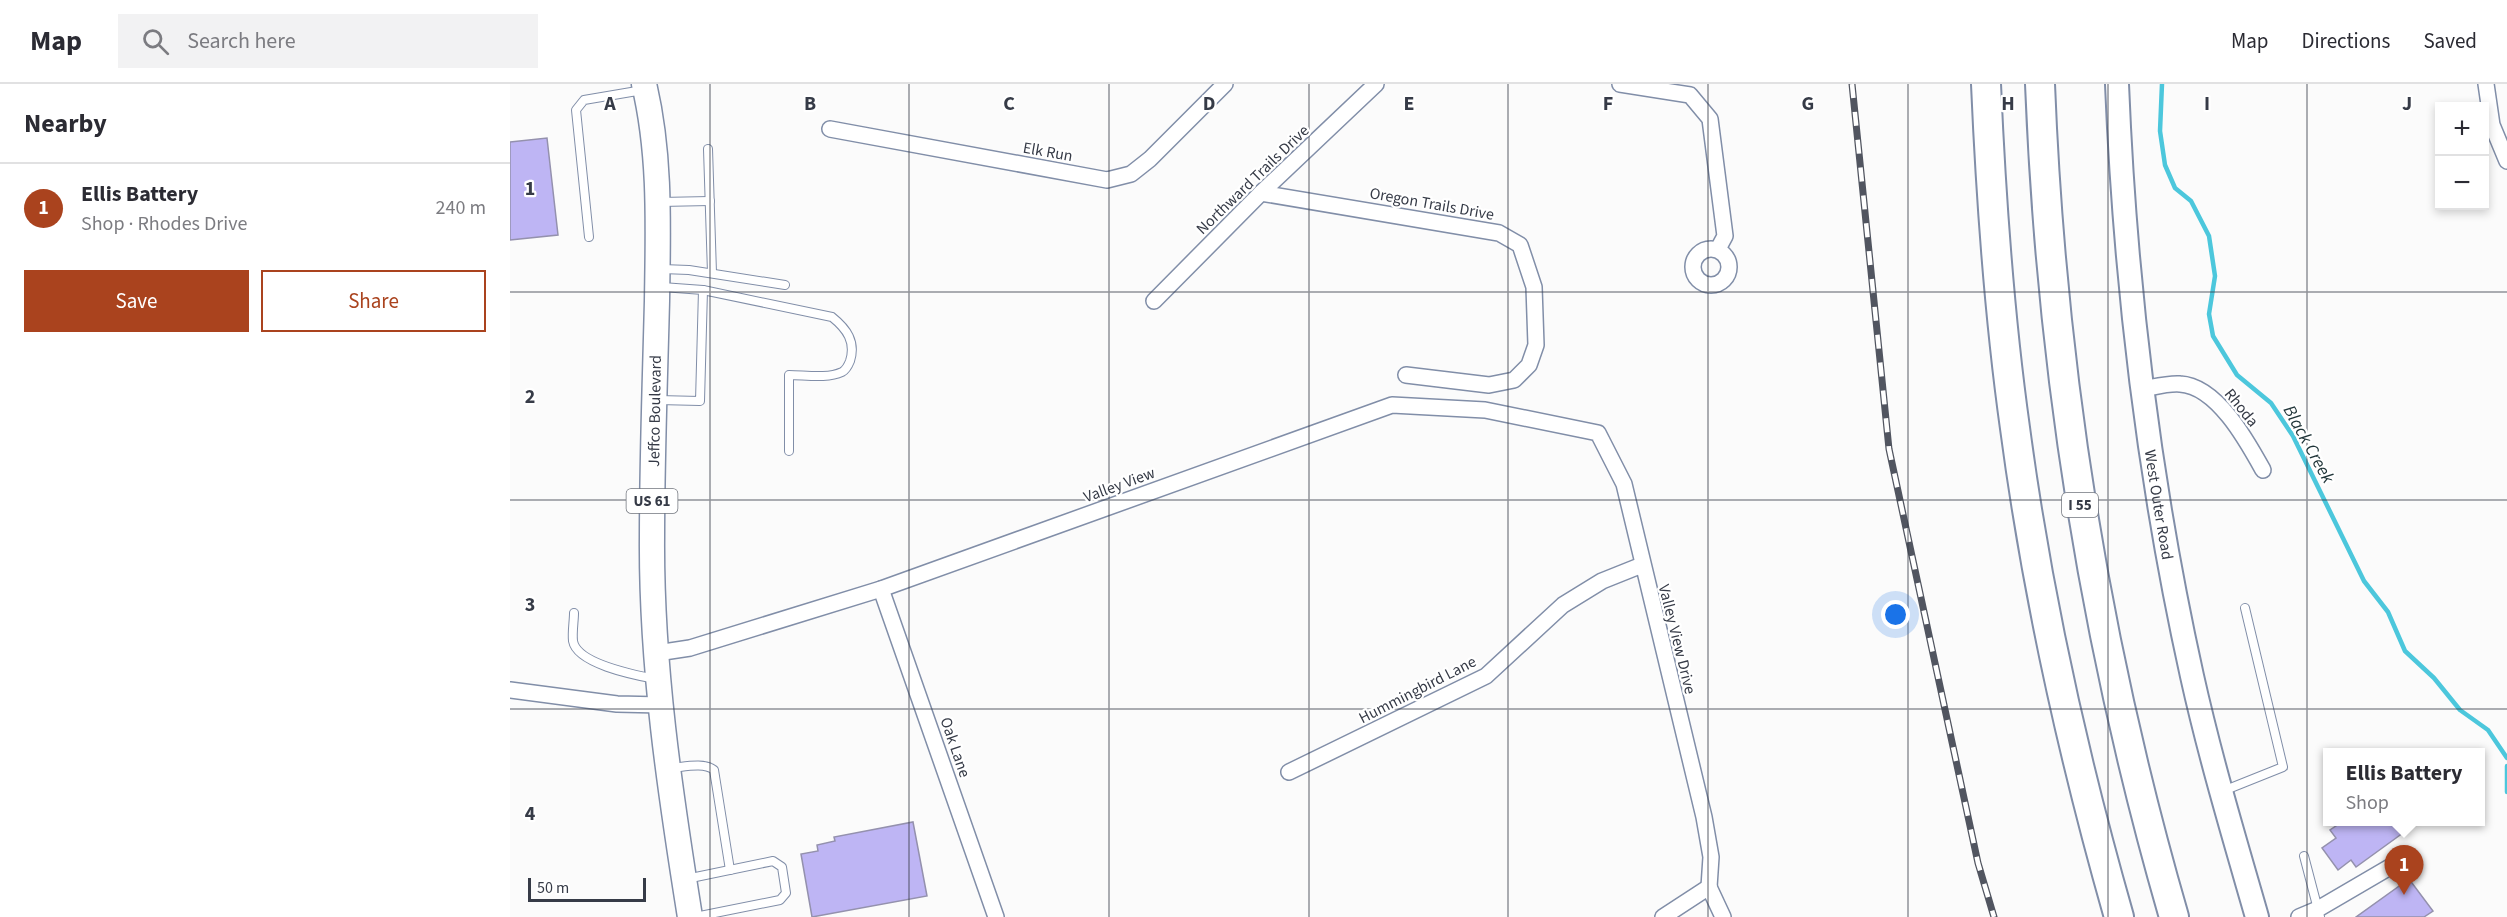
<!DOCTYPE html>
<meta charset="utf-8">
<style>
body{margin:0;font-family:"Source Sans 3",sans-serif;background:#f2f2f3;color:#2b2b33}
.controls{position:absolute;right:18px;top:18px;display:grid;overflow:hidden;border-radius:0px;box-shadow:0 3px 9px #0003}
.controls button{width:54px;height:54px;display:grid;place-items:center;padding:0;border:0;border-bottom:2px solid #e1e1e2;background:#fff;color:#2b2b33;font:30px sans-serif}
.scale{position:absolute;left:18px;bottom:15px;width:118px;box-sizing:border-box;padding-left:6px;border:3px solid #363b47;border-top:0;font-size:16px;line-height:21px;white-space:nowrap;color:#363b47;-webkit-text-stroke:4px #fff;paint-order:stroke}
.you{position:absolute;left:1386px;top:531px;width:21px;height:21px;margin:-15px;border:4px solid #fff;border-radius:50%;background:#1a73e8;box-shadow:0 0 0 9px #1a73e833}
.badge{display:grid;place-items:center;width:39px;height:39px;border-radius:50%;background:#aa431e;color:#fff;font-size:20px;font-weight:700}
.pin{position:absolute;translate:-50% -50px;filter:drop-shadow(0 2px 3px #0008)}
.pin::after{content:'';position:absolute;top:32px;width:21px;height:18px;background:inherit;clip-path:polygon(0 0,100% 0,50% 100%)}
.popup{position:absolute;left:1813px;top:664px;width:162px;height:78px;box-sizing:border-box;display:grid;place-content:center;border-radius:0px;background:#fff;filter:drop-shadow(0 2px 4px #0005);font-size:20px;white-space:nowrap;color:#7c7c81}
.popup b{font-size:22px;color:#2b2b33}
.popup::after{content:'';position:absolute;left:50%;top:100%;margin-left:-12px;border:12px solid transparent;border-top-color:#fff}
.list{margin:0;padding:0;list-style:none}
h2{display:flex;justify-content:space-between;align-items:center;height:78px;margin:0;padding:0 24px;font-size:26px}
h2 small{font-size:20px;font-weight:400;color:#7c7c81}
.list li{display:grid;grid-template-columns:39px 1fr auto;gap:18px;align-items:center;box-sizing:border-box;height:90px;padding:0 24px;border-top:2px solid #e1e1e2}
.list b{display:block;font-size:22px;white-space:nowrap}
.list p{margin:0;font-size:20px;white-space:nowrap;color:#7c7c81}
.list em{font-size:20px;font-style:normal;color:#7c7c81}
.actions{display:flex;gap:12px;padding:18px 24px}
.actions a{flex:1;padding:14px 0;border:2px solid #aa431e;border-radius:0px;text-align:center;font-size:21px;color:#aa431e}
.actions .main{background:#aa431e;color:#fff}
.icon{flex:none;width:33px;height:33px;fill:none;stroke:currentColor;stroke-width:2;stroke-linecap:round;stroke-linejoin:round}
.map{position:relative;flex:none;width:1997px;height:833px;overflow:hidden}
header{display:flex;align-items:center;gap:36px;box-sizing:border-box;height:84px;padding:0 30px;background:#fff;border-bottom:2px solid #e1e1e2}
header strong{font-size:28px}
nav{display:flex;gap:33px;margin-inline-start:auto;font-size:21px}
.search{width:420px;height:54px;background:#f2f2f3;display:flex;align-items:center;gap:15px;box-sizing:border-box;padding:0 21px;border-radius:0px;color:#7c7c81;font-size:22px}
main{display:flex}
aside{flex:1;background:#fff}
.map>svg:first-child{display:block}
</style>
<header>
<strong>Map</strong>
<div class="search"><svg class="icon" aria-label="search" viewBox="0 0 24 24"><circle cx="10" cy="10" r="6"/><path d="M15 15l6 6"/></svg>Search here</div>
<nav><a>Map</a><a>Directions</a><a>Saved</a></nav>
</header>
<main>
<aside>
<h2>Nearby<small></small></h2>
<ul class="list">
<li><span class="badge">1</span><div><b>Ellis Battery</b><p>Shop · Rhodes Drive</p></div><em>240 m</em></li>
</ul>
<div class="actions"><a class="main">Save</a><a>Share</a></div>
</aside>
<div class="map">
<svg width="1997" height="833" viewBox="0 0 1997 833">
<rect width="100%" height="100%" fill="#fbfbfb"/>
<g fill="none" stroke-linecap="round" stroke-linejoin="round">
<g stroke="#4cc7dc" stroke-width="4.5">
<polyline points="1652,0 1650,47 1655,81 1665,104 1681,117 1699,152 1705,192 1699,230 1703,252 1727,291 1761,319 1783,352 1854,497 1878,528 1895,567 1924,594 1950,626 1978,646 1997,674"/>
<polyline points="1997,682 1997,708"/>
</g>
</g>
<g fill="#beb5f4" stroke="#9491ad" stroke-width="1.5">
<polygon points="37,54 48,151 0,156 0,58"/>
<polygon points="403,738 417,812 302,833 291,770 308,767 307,761 325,757 324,753"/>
<polygon points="1832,738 1908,738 1846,783 1841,776 1828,786 1812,764 1826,754 1820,746"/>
<polygon points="1899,795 1923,827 1914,833 1846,833"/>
</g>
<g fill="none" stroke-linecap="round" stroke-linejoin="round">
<defs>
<g id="lane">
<polyline points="198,65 202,189"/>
<polyline points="150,118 200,117"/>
<polyline points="79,153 66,26 74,16 133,6"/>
<polyline points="152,185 179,186 275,201"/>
<path d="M 193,206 L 322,233 C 337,245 346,258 340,277 C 338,282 336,286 332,288 C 317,295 295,291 279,291 L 279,367"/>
<polyline points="148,316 190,317 193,206 152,203"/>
<path d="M 64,529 C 64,537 62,548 63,557 C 67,580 125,591 145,595"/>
<path d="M 161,684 C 174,683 194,678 204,686 L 220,786"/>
<polyline points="1713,707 1773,683 1735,524"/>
<polyline points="1794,772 1810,833"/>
<polyline points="176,795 263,777 272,783 276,809 270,816 185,833"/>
</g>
<g id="street">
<polyline points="1110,0 1180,11 1200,35 1215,152 1208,165"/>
<polyline points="1976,0 1982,41 1997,77"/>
<polyline points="320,45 597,96 621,90 640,75 715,0"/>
<polyline points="751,109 989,149 1010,161 1024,203 1026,261 1019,281 1004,296 979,301 896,291"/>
<circle cx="1201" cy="183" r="18"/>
<polyline points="644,217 751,109 866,0"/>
<path d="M 1633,305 C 1644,303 1659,299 1670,300 C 1707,302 1737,357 1753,386"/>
<polyline points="371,505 486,833"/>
<polyline points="147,569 180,564 371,505 882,321 975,326 1088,349 1114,400 1194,733 1201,773 1199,803"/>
<polyline points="0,606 107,620 151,621"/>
<polyline points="779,688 976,592 1053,521 1092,497 1132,481"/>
<polyline points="1199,803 1213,833"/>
<polyline points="1153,833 1199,803"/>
<polyline points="1789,833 1808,825 1897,773"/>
</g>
<g id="secondary">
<path id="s1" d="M 1607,0 C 1615,199 1639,398 1682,592 C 1700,673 1724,753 1747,833"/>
</g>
<path id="primary" d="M 134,0 C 151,71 148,145 147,217 C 145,296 142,375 142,453 C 141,581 160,708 180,833"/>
<g id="highway">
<path d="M 1476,0 C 1481,115 1489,230 1505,344 C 1527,510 1563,672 1609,833"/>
<path d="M 1530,0 C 1541,283 1585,561 1664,833"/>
</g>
</defs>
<use href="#lane" stroke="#818ea8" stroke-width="10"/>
<use href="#street" stroke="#818ea8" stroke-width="18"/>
<use href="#secondary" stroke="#818ea8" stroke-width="26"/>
<use href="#primary" stroke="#818ea8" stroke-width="27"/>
<use href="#highway" stroke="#818ea8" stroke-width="32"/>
<use href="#lane" stroke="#fff" stroke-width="8"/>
<use href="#street" stroke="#fff" stroke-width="15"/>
<use href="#secondary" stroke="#fff" stroke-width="22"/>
<use href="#primary" stroke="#fff" stroke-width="24"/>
<use href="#highway" stroke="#fff" stroke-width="28"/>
<defs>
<polyline id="rail" points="1342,0 1379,365 1468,779 1484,833"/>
</defs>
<use href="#rail" stroke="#515560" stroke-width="7"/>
<use href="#rail" stroke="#fff" stroke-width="4.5" stroke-dasharray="14" stroke-linecap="butt"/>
</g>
<path fill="none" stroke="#363b47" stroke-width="1.5" stroke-opacity="0.55" d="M 200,0 L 200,833M 399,0 L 399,833M 599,0 L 599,833M 799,0 L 799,833M 998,0 L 998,833M 1198,0 L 1198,833M 1398,0 L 1398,833M 1598,0 L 1598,833M 1797,0 L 1797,833M 0,208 L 1997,208M 0,416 L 1997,416M 0,625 L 1997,625"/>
<g text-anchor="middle" stroke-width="4.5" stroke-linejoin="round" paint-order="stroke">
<g fill="#fff" stroke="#72767e" stroke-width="1.5">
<rect x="116.5" y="405" width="51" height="24" rx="4.5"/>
<rect x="1552" y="409" width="36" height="24" rx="4.5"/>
</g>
<g font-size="15" font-weight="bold" fill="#363b47">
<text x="142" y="422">US 61</text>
<text x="1570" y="426">I 55</text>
</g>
<g font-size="16" fill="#363b47" stroke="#fff">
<text transform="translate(538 67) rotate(10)" y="6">Elk Run</text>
<text transform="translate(742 95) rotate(-44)" y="6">Northward Trails Drive</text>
<text transform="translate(922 119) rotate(10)" y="6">Oregon Trails Drive</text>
<text transform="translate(1732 323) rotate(51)" y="6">Rhoda</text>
<text transform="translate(144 327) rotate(-89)" y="6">Jeffco Boulevard</text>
<text transform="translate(609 400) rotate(-20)" y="6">Valley View</text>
<text dy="6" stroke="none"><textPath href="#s1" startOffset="423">West Outer Road</textPath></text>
<text transform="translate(1168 555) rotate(76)" y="6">Valley View Drive</text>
<text transform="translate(907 605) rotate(-27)" y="6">Hummingbird Lane</text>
<text transform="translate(446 663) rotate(71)" y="6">Oak Lane</text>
</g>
<g font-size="18" font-style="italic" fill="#1e3337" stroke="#fff">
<text transform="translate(1799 360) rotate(61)" y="6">Black Creek</text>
</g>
</g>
<g font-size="20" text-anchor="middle" font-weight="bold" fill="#363b47" stroke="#fff" stroke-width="4.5" stroke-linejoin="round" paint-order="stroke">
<text x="100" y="26">A</text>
<text x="300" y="26">B</text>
<text x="499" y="26">C</text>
<text x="699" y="26">D</text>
<text x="899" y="26">E</text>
<text x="1098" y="26">F</text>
<text x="1298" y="26">G</text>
<text x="1498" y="26">H</text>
<text x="1697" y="26">I</text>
<text x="1897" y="26">J</text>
<text x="20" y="111">1</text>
<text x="20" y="319">2</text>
<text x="20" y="527">3</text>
<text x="20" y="736">4</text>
</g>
</svg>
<div class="controls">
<button>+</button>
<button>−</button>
</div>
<div class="scale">50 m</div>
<div class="you"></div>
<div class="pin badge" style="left:1894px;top:811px">1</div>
<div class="popup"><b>Ellis Battery</b>Shop</div>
</div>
</main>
